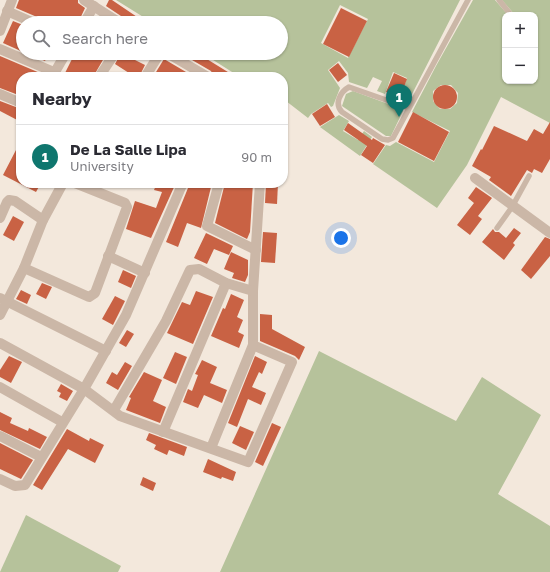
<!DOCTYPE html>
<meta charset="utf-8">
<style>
body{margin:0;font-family:"Golos Text",sans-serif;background:#f7f7f7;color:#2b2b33}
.controls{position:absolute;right:12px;top:12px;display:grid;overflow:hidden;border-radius:8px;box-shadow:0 1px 3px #0004}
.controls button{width:36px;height:36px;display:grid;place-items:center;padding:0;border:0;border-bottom:1px solid #e1e1e2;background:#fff;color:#2b2b33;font:20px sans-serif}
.you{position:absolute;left:341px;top:238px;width:14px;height:14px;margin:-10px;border:3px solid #fff;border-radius:50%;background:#1a73e8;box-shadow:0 0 0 6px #1a73e833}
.badge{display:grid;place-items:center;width:26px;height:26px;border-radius:50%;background:#0f766e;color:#fff;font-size:13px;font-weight:700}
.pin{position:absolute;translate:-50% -33px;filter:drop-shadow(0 1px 2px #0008)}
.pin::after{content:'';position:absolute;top:21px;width:14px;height:12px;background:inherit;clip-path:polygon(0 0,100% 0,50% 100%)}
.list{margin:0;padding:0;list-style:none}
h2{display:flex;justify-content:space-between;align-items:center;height:52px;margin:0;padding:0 16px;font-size:17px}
h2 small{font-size:13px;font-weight:400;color:#7c7c81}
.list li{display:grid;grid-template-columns:26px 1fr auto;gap:12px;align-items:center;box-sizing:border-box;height:64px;padding:0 16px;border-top:1px solid #e1e1e2}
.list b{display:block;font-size:15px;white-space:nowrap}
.list p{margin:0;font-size:13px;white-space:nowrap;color:#7c7c81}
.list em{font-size:13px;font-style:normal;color:#7c7c81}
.icon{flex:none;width:22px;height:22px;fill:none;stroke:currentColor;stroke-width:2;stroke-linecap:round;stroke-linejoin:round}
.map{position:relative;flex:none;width:550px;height:572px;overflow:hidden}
.search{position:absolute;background:#fff;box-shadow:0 1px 3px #0004;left:16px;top:16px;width:272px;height:44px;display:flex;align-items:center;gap:10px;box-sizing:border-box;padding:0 14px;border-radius:22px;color:#7c7c81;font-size:15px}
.panel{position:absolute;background:#fff;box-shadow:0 1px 3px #0004;left:16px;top:72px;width:272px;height:116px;border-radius:16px}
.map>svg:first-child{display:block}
</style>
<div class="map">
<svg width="550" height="572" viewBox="0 0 550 572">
<rect width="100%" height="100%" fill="#f3e8dc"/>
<g fill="#b6c29b" fill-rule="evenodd">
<path d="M 116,0 L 460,0 L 408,102 L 399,100 L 407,78 L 393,72 L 385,94 L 377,91 L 382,81 L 373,77 L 367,88 L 349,82 L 348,73 L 339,61 L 328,70 L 340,88 L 333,106 L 331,107 L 328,103 L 311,114 L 308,118 L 286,101 L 285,105 L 283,103 L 283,77 L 240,77 L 202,53 L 281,53 L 281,23 L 153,23 ZM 340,5 L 368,19 L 348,58 L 321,43 Z"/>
<path d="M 473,0 L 495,0 L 508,15 L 505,15 L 505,81 L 535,81 L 535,15 L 515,15 L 502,0 L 550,0 L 550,123 L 501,97 L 467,165 L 437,208 L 373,164 L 386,145 L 390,146 L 396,142 L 434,162 L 450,131 L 412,112 L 436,66 ZM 441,85 L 451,85 L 458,93 L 457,103 L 450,109 L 440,109 L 433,101 L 433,91 Z"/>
<polygon points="353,91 402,109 403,111 391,136 386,136 342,106 346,94"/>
<polygon points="339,115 349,121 343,131 358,140 364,131 372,137 360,156 320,127"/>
<polygon points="319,351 456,421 482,377 541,415 498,494 550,526 550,572 220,572"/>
<polygon points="26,515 121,566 118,572 0,572"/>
</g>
<g fill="#c96244">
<polygon points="19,0 78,0 78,3 85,8 78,23 40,23 37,17 16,8"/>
<polygon points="109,0 112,0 146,23 126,23 124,18 106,6"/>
<polygon points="341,8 367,21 349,57 323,44"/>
<polygon points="95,17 99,17 108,23 92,23"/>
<polygon points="13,21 23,25 23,52 3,43"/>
<polygon points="26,53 49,53 45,61"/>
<polygon points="72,53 107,53 93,77 63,77 72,59 70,58"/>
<polygon points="121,53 145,65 139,77 127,77 129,73 115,64"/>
<polygon points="180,53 197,53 236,77 214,77 211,71"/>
<polygon points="0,56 40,73 39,77 21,77 21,96 0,88"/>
<polygon points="164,59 186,72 183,77 153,77"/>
<polygon points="338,63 347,75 338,82 329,70"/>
<polygon points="394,73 407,79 400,97 386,92"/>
<circle cx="445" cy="97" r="12"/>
<polygon points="0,101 21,109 21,122 0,111"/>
<polygon points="327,104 335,117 320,126 312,114"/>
<polygon points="413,112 449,132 434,161 398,142"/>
<polygon points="550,122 550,159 542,173 534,169 532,173 527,170 511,196 489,180 491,177 472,166 481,149 482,150 494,126 527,141 534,129 543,134"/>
<polygon points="348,123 372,140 373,138 385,145 373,163 361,155 367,146 344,130"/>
<polygon points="16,150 21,153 21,183 41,183 36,192 3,175"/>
<polygon points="157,183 175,183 175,185 151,238 126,229 135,201 156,208 162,192 154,190"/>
<polygon points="188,183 212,183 201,228 187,223 178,247 166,242 188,188"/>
<polygon points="225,183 253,183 250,232 247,239 215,223"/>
<polygon points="266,183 278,183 277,204 265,203"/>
<polygon points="476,187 492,198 478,216 482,219 470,235 457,225 474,203 468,198"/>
<polygon points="13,216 24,222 14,241 3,235"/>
<polygon points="514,228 521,233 513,243 515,245 504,260 482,242 493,229 495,232 499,232 506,238"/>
<polygon points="263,232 277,233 275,263 261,262"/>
<polygon points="206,233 233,246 229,255 214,249 207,264 194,258"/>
<polygon points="545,237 550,239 550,256 531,279 521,270"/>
<polygon points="231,252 248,260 248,275 245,282 232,278 234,273 224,269"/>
<polygon points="123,270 136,276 131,288 118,282"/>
<polygon points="42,283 52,287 46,299 36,294"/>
<polygon points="21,290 31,295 27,304 16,299"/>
<polygon points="196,291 213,297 193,344 167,333 182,302 190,305"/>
<polygon points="231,294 244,300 237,317 243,320 238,332 244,335 239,348 211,336 223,308 225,309"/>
<polygon points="115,296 125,301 113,325 102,319"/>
<polygon points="260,314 272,315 272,329 305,347 299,360 295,356 260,341"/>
<polygon points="127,330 134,334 126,347 119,343"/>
<polygon points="175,352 187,357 176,384 163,378"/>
<polygon points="9,356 22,362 11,383 0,377 0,370"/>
<polygon points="255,356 267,362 262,374 259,372 252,387 266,393 261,405 248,399 237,427 228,423"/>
<polygon points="202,360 217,367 210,383 227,390 222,403 204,395 198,408 183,402 188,389 192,391 198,375 195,374"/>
<polygon points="125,362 132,366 118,390 106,383 112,372 117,375"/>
<polygon points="144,372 162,380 153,401 166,407 160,423 126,410 131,398 129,397"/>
<polygon points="61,384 73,391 67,401 59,397 61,393 57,391"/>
<polygon points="0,412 12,418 10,423 28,431 29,428 47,437 40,449 0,430"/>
<polygon points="272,423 281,427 263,466 255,462"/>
<polygon points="240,426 254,432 246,450 232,443"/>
<polygon points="67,429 89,441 90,438 104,445 95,463 68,449 42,490 33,485"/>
<polygon points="149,433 187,447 184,456 169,450 167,455 154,449 156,445 146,440"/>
<polygon points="0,443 33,460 21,479 0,469"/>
<polygon points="208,459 236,472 233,481 222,477 221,479 203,472"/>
<polygon points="143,477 156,483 153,491 140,485"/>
</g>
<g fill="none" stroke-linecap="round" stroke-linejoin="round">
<g stroke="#cbb7a7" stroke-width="5.5">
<polyline points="499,0 511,15"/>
<path d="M 409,108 L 349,87 C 340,92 334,104 342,112 L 382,139 L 388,140 L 393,138 L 468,0"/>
<polyline points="497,228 512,207 529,176"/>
</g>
<g stroke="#cbb7a7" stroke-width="10">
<polyline points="84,0 120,23"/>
<polyline points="7,11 34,23"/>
<polyline points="84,23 94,6"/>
<polyline points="0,31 12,0"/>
<polyline points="0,49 54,72"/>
<polyline points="167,53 208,77"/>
<polyline points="52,77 66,53"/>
<polyline points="99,77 115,53"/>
<polyline points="145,77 160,53"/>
<polyline points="0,94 21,103"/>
<polyline points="475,178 550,233"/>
<polyline points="219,183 207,226 256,250"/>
<polyline points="0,218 7,202 9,200 15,201 43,220"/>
<polyline points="108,256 145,273"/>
<polyline points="24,268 89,297 95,293 127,207 125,203 75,183"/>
<polyline points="0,298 106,351"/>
<polyline points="0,315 24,268 43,220 63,183"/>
<polyline points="0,343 84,389 120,416 248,462 292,362 253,345 253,291 260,183"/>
<polyline points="0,387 62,422"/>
<polyline points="114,410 166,321 190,270 199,269 226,283 253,291"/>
<polyline points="163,432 226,283"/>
<polyline points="0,436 41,457"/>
<polyline points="211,448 253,345"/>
<polyline points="0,479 15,486 25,485 84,389 126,315 182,185 181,183"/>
</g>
</g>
</svg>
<div class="controls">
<button>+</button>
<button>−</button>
</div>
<div class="you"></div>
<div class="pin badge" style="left:399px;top:117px">1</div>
<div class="search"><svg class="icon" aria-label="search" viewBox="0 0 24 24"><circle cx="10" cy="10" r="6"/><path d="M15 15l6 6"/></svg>Search here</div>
<section class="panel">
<h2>Nearby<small></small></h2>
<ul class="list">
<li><span class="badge">1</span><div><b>De La Salle Lipa</b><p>University</p></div><em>90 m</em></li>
</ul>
</section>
</div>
